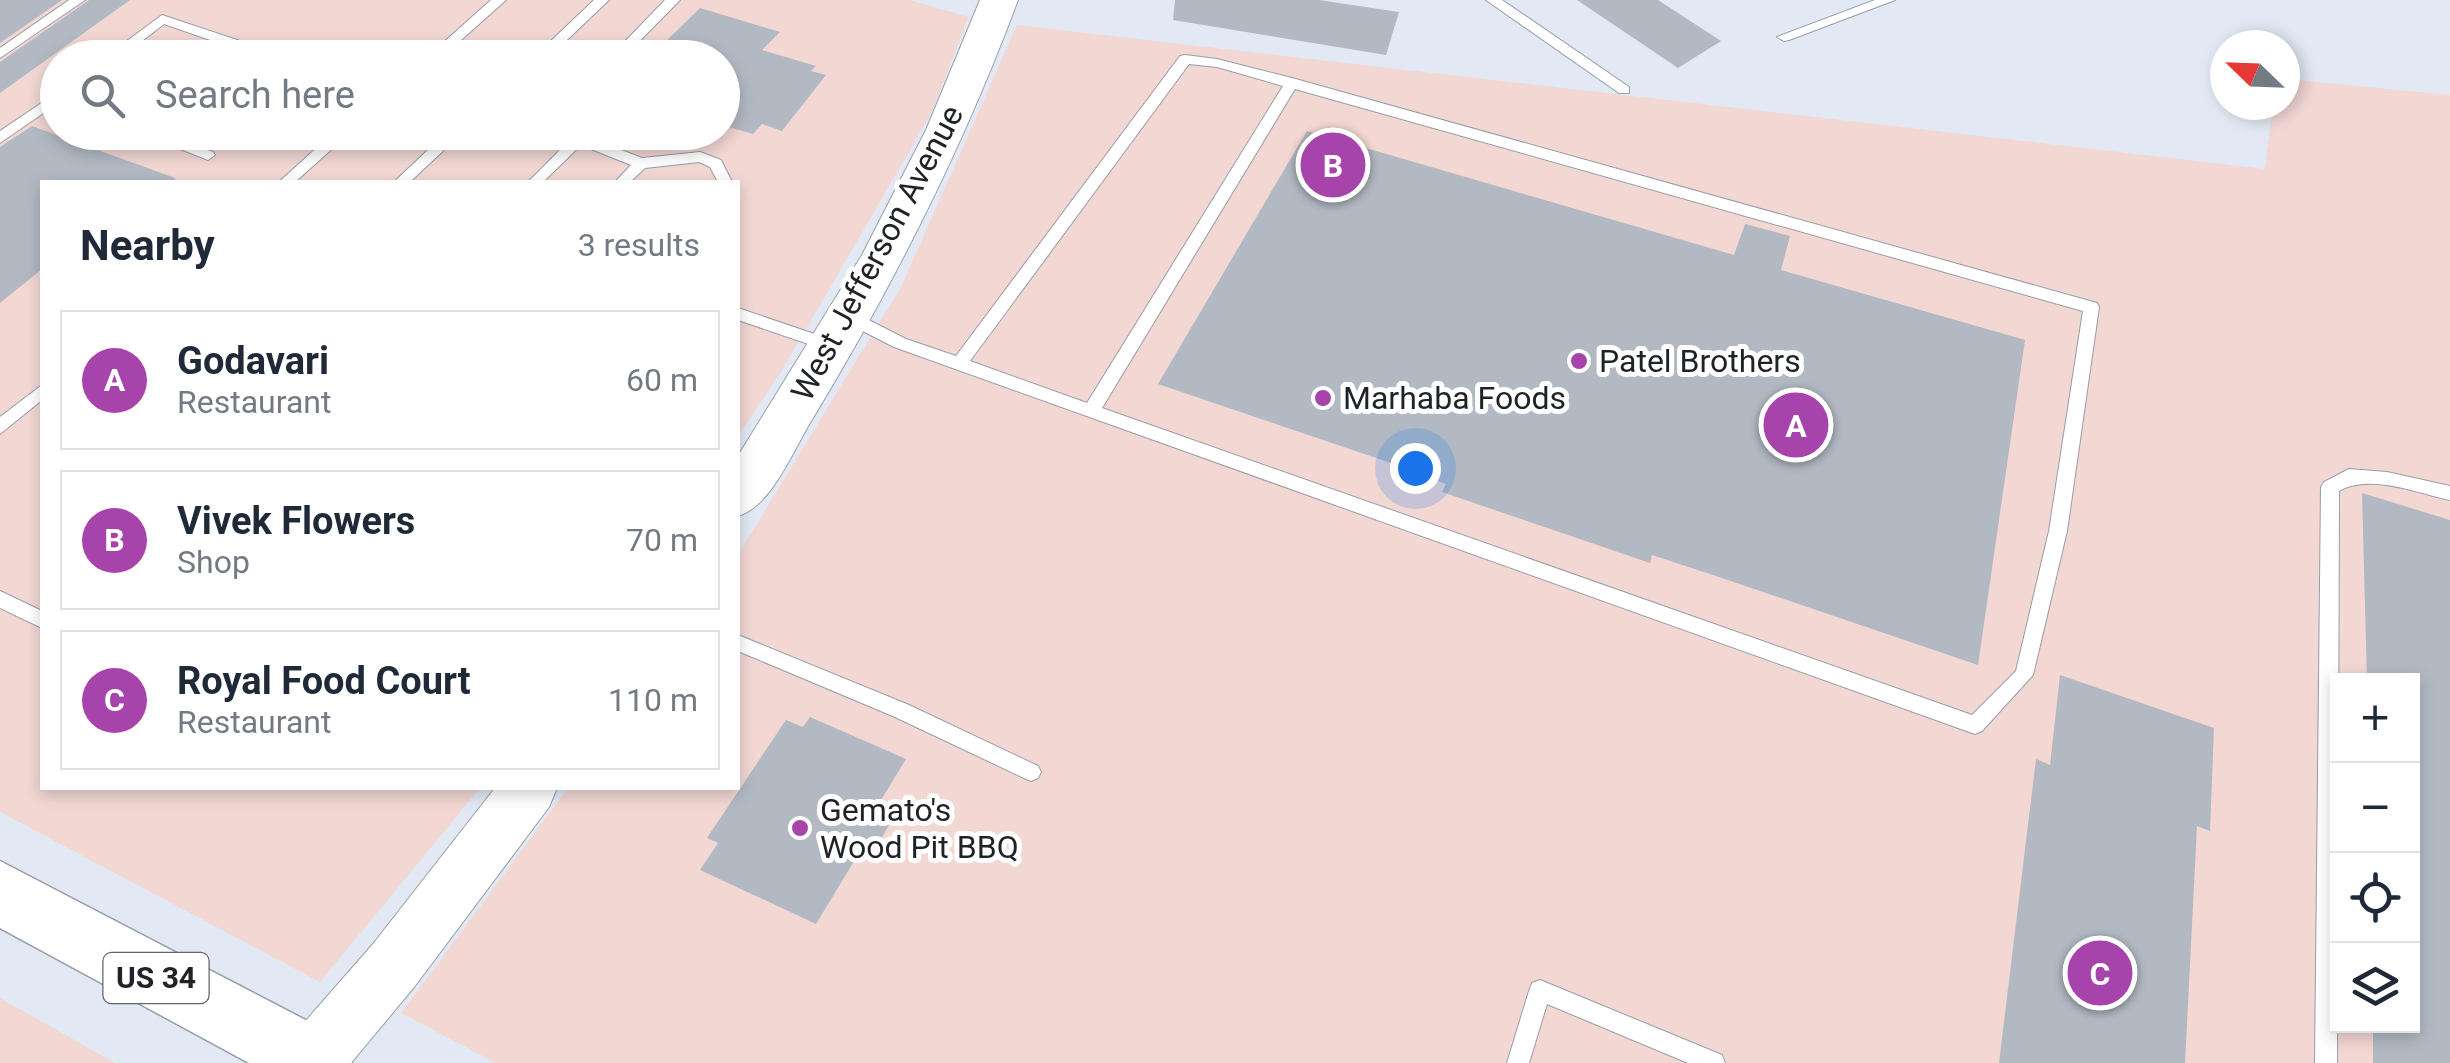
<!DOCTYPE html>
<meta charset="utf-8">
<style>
body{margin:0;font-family:Roboto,sans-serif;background:#f6f6f7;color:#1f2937}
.controls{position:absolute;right:30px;bottom:30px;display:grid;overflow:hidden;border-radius:0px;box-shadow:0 5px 15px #0003}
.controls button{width:90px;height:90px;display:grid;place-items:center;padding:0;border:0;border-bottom:2px solid #e0e1e3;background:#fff;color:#1f2937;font:50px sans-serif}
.compass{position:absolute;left:2210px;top:30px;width:90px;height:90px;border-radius:50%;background:#fff;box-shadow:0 5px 15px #0003;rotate:293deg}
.you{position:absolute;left:1415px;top:468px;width:35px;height:35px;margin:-25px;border:8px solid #fff;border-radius:50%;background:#1a73e8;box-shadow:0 0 0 15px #1a73e833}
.badge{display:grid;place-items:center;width:65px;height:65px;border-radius:50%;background:#a644ab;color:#fff;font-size:32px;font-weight:700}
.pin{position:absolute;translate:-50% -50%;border:5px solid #fff;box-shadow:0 2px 10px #0006}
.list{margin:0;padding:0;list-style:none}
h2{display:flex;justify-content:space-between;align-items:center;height:130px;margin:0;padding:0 40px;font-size:42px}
h2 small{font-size:32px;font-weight:400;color:#747a83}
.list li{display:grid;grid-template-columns:65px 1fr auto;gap:30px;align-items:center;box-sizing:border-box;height:140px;margin:0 20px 20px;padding:0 20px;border:2px solid #e0e1e3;border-radius:0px}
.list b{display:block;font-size:38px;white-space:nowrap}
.list p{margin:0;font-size:32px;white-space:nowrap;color:#747a83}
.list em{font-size:32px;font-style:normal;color:#747a83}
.icon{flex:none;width:55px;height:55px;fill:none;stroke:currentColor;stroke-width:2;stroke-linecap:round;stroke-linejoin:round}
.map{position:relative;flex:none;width:2450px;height:1063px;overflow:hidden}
.search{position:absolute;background:#fff;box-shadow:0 5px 15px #0003;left:40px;top:40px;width:700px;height:110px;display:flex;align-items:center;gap:25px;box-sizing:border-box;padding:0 35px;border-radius:55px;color:#747a83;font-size:38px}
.panel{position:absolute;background:#fff;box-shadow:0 5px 15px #0003;left:40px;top:180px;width:700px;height:610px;border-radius:0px}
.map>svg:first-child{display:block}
</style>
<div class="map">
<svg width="2450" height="1063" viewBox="0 0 2450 1063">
<rect width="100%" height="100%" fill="#e2e9f4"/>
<g fill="#f2d7d3" fill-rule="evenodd">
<path d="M 0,0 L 909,0 L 969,17 L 931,114 L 784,367 L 738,436 L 738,182 L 42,182 L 42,788 L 480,788 L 320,982 L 0,812 ZM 58,58 L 722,58 L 722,132 L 58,132 Z"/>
<path d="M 1017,25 L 2265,169 L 2273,105 L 2285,105 L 2285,79 L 2450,95 L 2450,1063 L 496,1063 L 401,1013 L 568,788 L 738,788 L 738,555 L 901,287 ZM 2338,680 L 2412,680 L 2412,1026 L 2338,1026 Z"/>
<polygon points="0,998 115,1063 0,1063"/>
</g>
<g fill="#b2b9c3">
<polygon points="0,0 62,0 0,43"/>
<polygon points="89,0 130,0 0,93 0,62"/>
<polygon points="1175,0 1319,0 1399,12 1386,55 1173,20"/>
<polygon points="1577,0 1658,0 1721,41 1678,68"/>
<polygon points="700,8 780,32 762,50 816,66 811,71 826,75 782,131 762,124 753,134 722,125 722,58 649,58"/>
<polygon points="32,126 175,178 174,182 42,182 42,269 0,303 0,147"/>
<polygon points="1307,131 1734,255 1745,224 1790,236 1781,270 2025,340 1978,665 1716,576 1652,555 1650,563 1442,492 1446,484 1388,462 1158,384"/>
<polygon points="2362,493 2450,520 2450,1063 2373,1063 2373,1026 2412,1026 2412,680 2367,680"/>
<polygon points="2060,675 2214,728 2210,831 2197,826 2185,1063 1999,1063 2036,759 2050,765"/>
<polygon points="810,717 906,759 875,810 893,818 870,858 859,853 816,924 700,870 718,843 707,838 786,720 803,727"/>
</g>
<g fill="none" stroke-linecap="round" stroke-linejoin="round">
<defs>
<g id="lane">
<polygon points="69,0 85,0 0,58 0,48"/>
<polygon points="491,0 506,0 441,58 426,58"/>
<polygon points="594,0 609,0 548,58 533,58"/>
<polygon points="665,0 680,0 623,58 609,58"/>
<polygon points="1486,0 1502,0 1629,87 1629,93 1619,93"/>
<polygon points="1875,0 1895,0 1789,40 1784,41 1777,37"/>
<polygon points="162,15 282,55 283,58 262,58 164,24 120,58 104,58"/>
<path d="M 1185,55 L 1217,59 L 1292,78 L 2097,303 L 2099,307 L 2067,531 L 2033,675 L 1982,731 L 1975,734 L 894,347 L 843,321 L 841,317 L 843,313 L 855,313 L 906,339 L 956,356 L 1180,56 ZM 1189,64 L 1217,67 L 1283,86 L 1087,403 L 970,361 ZM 1295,89 L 2083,311 L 2049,531 L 2016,671 L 1972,715 L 1102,408 Z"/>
<polygon points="58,92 58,103 0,143 0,131"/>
<polygon points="137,132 160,132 213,152 215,155 208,160 203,158"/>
<polygon points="334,132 351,132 295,182 279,182"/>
<polygon points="447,132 463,132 410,182 394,182"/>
<polygon points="553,132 575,132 642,158 700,152 721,160 732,182 718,182 710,167 699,162 645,168 630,182 615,182 631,165 581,145 543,182 528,182 569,141"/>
<polygon points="738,308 838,342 840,346 832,352 738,320"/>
<polygon points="42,385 42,400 0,434 0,417"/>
<path d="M 2349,469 L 2387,472 L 2450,486 L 2450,500 C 2417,493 2369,473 2339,491 L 2337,1063 L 2315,1063 L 2321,487 L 2324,482 Z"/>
<polygon points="0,591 42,611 42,628 0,608"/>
<polygon points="738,635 909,705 1038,766 1041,772 1038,778 1031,781 1024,778 895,717 738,651"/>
<polygon points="1540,980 1722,1055 1725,1063 1688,1063 1547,1004 1529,1063 1507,1063 1529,991 1532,983"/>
</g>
<g id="secondary">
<path d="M 980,0 L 1018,0 C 963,148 892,288 810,423 C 792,453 771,506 738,516 L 738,456 L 862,255 L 926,130 Z"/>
<polygon points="495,788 557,788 549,807 415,986 351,1063 279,1063 288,1041 373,944"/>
</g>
<polygon id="primary" points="0,861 342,1039 352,1063 249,1063 0,928"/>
</defs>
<use href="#lane" stroke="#979ea8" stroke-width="2"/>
<use href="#secondary" stroke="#979ea8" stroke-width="2"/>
<use href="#primary" stroke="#979ea8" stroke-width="3"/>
<use href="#lane" fill="#fff" fill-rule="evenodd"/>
<use href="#secondary" fill="#fff" fill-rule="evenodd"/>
<use href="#primary" fill="#fff" fill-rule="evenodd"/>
</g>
<g fill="#a644ab" stroke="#fff" stroke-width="4">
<circle cx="1579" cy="361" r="10"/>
<circle cx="1323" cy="398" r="10"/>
<circle cx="800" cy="828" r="10"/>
</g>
<g text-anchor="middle" stroke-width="10" stroke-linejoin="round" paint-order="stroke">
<rect fill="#fff" stroke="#626467" stroke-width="2.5" x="103.5" y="953" width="105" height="50" rx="8"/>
<g font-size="30" font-weight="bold" fill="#1f2226">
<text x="156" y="988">US 34</text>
</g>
<g font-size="32" fill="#1f2226" stroke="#fff">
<text transform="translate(877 253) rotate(-62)" y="11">West Jefferson Avenue</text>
</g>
<g font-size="32" fill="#1f2226" stroke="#fff" text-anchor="start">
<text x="1599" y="372">Patel Brothers</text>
<text x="1343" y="409">Marhaba Foods</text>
<text x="820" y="821">Gemato's<tspan x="820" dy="37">Wood Pit BBQ</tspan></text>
</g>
</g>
</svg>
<div class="controls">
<button>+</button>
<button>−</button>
<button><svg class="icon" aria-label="locate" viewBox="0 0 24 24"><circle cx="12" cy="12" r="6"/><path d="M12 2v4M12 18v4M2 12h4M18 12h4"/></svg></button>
<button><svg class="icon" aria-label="layers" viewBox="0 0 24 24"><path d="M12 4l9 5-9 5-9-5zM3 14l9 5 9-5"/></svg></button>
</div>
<svg class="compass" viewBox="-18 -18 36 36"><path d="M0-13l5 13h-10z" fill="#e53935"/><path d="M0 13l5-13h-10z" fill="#747a83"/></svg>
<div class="you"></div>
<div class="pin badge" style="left:1796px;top:425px">A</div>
<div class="pin badge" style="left:1333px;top:165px">B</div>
<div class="pin badge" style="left:2100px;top:973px">C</div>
<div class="search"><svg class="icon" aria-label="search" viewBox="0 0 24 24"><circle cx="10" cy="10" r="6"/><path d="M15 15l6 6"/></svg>Search here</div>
<section class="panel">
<h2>Nearby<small>3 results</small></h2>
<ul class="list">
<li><span class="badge">A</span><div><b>Godavari</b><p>Restaurant</p></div><em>60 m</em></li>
<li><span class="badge">B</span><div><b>Vivek Flowers</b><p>Shop</p></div><em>70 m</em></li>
<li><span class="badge">C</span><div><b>Royal Food Court</b><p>Restaurant</p></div><em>110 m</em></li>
</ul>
</section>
</div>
